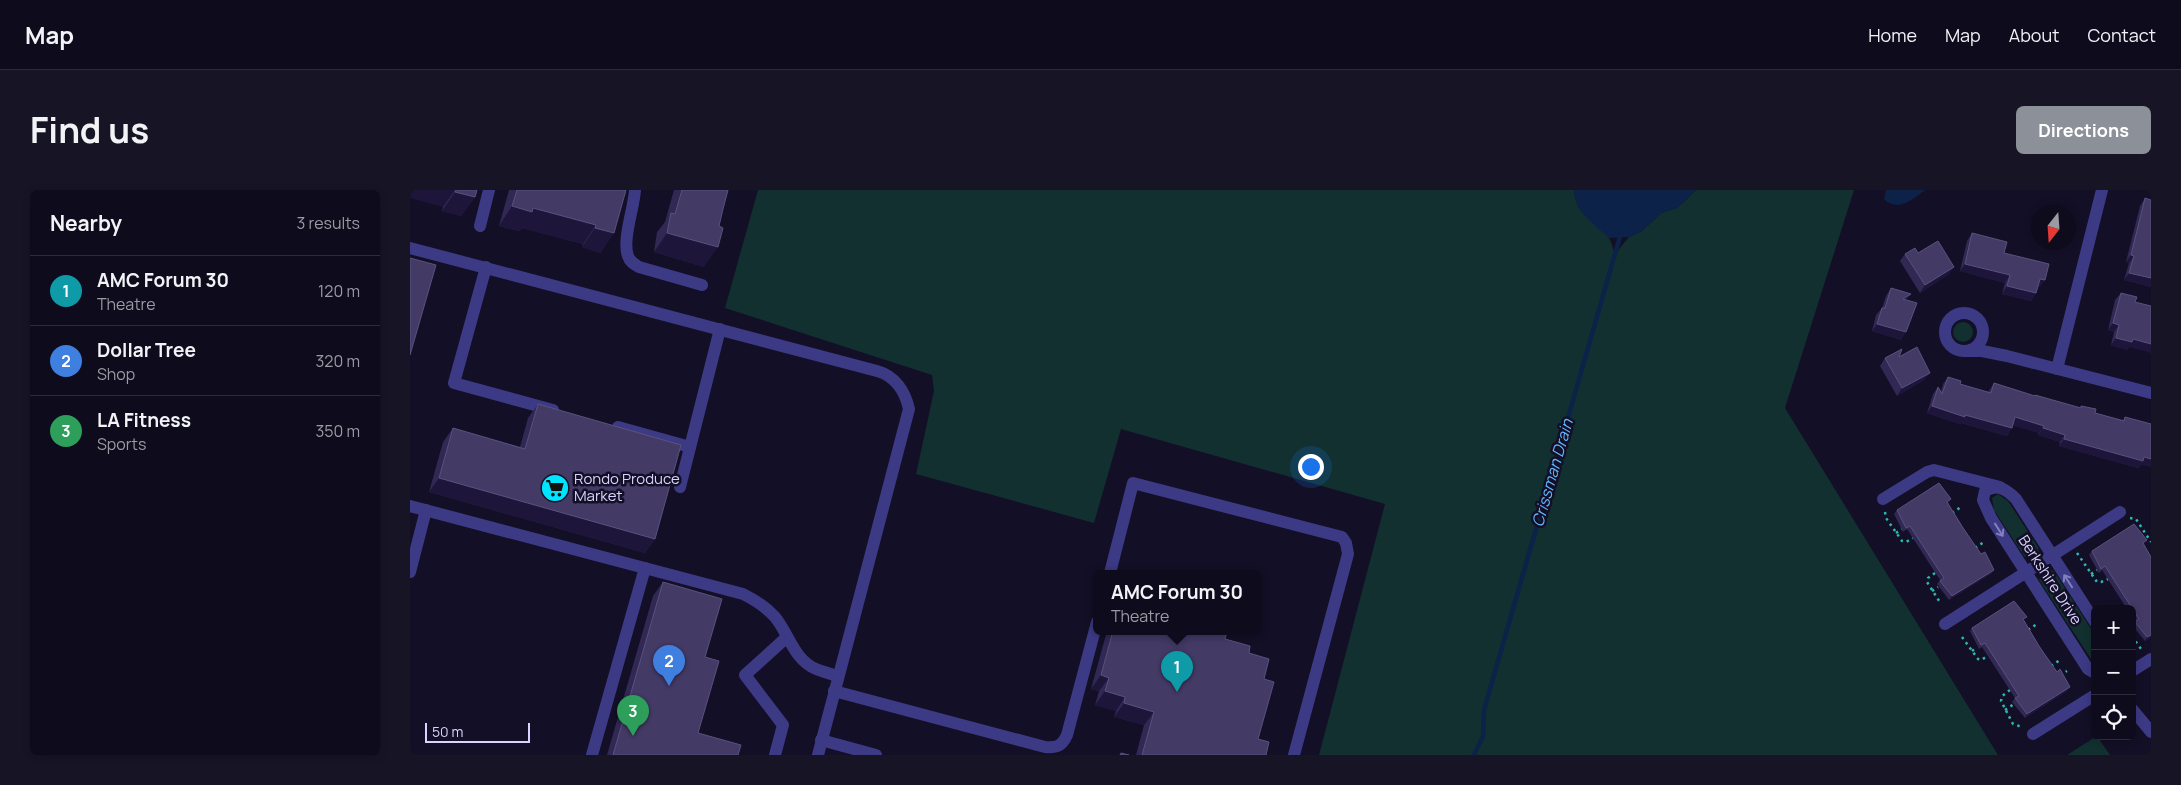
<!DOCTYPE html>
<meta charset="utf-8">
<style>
body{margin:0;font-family:Manrope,sans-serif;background:#171425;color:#f1f3f6}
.controls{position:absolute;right:15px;bottom:15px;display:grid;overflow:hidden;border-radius:8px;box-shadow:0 2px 8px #0003}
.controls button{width:45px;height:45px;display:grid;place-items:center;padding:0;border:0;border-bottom:1px solid #2e2b3b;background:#0e0b1c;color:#f1f3f6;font:25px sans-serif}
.compass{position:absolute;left:1621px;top:15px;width:45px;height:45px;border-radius:50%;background:#0e0b1c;box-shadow:0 2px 8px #0003;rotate:197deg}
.scale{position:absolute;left:15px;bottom:12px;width:105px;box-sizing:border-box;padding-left:5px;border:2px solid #d9d4ff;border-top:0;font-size:14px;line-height:18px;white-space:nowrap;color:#d9d4ff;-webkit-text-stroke:4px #130f26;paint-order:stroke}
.you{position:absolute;left:900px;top:276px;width:18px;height:18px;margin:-12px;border:4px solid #fff;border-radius:50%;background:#1a73e8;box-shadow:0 0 0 8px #1a73e833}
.badge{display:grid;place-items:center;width:32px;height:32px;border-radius:50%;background:#8c9099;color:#fff;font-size:16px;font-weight:700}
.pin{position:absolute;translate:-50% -41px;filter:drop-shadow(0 1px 2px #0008)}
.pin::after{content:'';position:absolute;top:26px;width:18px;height:15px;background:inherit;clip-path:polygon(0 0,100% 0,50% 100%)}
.popup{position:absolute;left:683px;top:380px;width:168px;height:65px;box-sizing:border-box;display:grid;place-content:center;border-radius:8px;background:#0e0b1c;filter:drop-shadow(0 1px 4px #0005);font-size:16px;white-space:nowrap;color:#9b9ba3}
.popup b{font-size:19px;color:#f1f3f6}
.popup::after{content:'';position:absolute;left:50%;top:100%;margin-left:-10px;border:10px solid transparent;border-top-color:#0e0b1c}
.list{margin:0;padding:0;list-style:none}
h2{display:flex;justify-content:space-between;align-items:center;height:65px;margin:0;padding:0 20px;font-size:21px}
h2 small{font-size:16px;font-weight:400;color:#9b9ba3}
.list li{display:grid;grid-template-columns:32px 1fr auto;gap:15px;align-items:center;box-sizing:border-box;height:70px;padding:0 20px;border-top:1px solid #2e2b3b}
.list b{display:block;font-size:19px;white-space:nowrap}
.list p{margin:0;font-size:16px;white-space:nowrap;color:#9b9ba3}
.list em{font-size:16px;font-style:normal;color:#9b9ba3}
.icon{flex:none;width:28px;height:28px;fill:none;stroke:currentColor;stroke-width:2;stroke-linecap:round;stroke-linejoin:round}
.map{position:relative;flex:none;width:1741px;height:565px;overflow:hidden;border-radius:8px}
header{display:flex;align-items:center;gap:30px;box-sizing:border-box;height:70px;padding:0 25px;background:#0e0b1c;border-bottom:1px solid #2e2b3b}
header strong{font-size:24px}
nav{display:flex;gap:28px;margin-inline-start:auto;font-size:18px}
.intro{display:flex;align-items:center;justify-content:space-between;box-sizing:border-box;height:120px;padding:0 30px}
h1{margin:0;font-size:35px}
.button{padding:12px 22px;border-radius:8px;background:#8c9099;color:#fff;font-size:18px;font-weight:700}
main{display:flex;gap:30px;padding:0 30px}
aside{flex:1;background:#0e0b1c;border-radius:8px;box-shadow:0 2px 8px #0003}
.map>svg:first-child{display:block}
</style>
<header>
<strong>Map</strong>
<nav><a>Home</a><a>Map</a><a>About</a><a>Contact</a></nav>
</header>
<div class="intro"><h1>Find us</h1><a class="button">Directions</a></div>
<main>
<aside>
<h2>Nearby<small>3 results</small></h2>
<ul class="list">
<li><span class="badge" style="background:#0f9aa8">1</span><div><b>AMC Forum 30</b><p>Theatre</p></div><em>120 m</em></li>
<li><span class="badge" style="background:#3f7fe0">2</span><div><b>Dollar Tree</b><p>Shop</p></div><em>320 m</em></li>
<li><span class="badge" style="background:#2e9e5b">3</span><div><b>LA Fitness</b><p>Sports</p></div><em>350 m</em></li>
</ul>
</aside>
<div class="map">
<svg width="1741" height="565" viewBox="0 0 1741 565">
<rect width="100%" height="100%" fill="#130f26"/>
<g fill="#12302f">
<path d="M 348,0 L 1164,0 C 1166,28 1187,29 1199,48 C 1202,53 1203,59 1205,64 L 1219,47 L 1232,41 L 1251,23 L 1267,18 L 1286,0 L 1444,0 L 1375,218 L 1588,565 L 909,565 L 975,314 L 711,239 L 684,333 L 506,284 L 524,201 L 522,185 L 315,118 Z"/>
<circle cx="1553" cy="142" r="10"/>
<polygon points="1588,304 1598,311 1628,357 1629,363 1625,368 1619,369 1614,366 1584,320 1582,308"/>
<polygon points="1639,380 1644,381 1685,445 1685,475 1629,390 1633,381"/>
<polygon points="1687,546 1700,565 1657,565"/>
</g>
<g fill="#0c2248">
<path d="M 1164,0 L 1286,0 L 1267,18 L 1251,23 L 1232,41 L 1219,47 L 1199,48 C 1184,34 1165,22 1164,0 Z"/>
<path d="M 1476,0 L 1515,0 C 1503,9 1488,23 1474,9 Z"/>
</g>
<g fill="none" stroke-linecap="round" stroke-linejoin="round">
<polyline stroke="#0c2248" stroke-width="4.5" points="1064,565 1073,546 1074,520 1211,43"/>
<g stroke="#2fb8b0" stroke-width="2.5" stroke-dasharray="2.5 4" stroke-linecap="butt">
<polyline points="1475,322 1476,328 1492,351 1496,352 1503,348"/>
<polyline points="1542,323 1551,317"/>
<polyline points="1720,328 1726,329 1741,352"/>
<polyline points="1486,343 1492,339"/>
<polyline points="1565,358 1574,352"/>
<polyline points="1667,363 1687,392 1691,392 1698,389"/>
<polyline points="1525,383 1518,388 1517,392 1531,414"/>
<polyline points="1681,384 1687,380"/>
<polyline points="1522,401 1528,397"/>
<polyline points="1722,438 1724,437"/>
<polyline points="1618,440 1627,434"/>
<polyline points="1722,446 1731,459"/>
<polyline points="1552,447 1568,469 1571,470 1578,466"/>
<polyline points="1562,461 1567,457"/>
<polyline points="1641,476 1650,470"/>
<polyline points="1650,485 1657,481"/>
<polyline points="1600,500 1592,506 1591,511 1603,534 1612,537"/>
<polyline points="1595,520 1604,514"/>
</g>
<g stroke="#3d3a85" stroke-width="12">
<path d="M 225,0 C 224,18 212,50 218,66 C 220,72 224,74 229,77 L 292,95"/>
<polyline points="70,36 79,0"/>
<path d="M 0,58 L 467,181 C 485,186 495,201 499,219 L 408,565"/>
<polyline points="76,77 44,193 143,220"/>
<circle cx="1554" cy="142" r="19"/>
<polyline points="1554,161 1572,161 1597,166 1741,203"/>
<polyline points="1647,179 1692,0"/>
<polyline points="208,237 280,257"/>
<polyline points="270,297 310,139"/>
<polyline points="1473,309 1517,282 1524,280 1590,297"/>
<path d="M 0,316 L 333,404 C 345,410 356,417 365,427 C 379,444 384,470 406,479 C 413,482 421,484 428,486"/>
<polyline points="0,382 16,320"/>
<polyline points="700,383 723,293 932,347 936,353 938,364 884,565"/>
<path d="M 1685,432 L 1606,309 C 1597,300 1588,293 1575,301 L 1573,310 L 1581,328 L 1678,479 L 1685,483"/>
<polyline points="1535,434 1710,322"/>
<polyline points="1722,481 1741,469"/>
<path d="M 424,501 L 635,557 C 647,558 652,556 657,545 L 687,432"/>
<polyline points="1722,519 1741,542"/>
<polyline points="1623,544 1685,505"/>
<polyline points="411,550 466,565"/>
<polyline points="182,565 235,378"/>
<polyline points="365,565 373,535 335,485 377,447"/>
</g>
</g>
<g fill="#312854">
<polygon points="0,0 67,0 65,7 51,26 32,21 33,17"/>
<polygon points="99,0 216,0 191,63 172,57 173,54 112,38 109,41 89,36"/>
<polygon points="264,0 318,0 294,77 244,62 247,42 255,32"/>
<polygon points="1735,8 1741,97 1714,90 1719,73 1716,72 1730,16"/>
<polygon points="1562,43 1594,63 1630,97 1628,97 1626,103 1621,111 1592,104 1595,93 1550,81 1557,51"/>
<polygon points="1508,63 1539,84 1510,103 1490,71 1495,64"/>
<polygon points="1481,98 1496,110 1491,150 1462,141 1466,125 1472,118 1476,106"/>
<polygon points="1711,103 1719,157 1717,160 1701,155 1704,142 1698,140 1705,110"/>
<polygon points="1489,167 1514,190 1487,206 1470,176 1475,168"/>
<polygon points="1538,187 1550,194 1578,202 1584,193 1624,206 1625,205 1670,218 1671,216 1685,223 1713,230 1715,227 1731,275 1728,278 1649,256 1650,252 1628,245 1629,243 1603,235 1597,246 1551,233 1550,234 1517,223 1523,204 1528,197 1531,201 1533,194"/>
<polygon points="128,214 245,349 235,363 19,302 33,252 43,238 110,257 118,228"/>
<polygon points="1538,313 1582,383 1539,410 1527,394 1530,390 1497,339 1493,342 1484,324 1487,320"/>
<polygon points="1733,354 1741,367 1741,447 1735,451 1722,435 1725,431 1722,426 1722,419 1717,419 1692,380 1689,383 1679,365 1682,361"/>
<polygon points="253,392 295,467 288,543 328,565 197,565 243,406"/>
<polygon points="1614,431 1657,501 1615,528 1602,512 1605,508 1572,457 1569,459 1560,441 1562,438"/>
<polygon points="697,441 813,441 815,449 839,463 854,489 848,549 856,565 726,565 734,535 704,527 706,521 685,515 689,501 681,499"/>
</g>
<g fill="#1d163a">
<polygon points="0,0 45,0 33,17 0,8"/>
<polygon points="45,2 65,7 51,26 32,21"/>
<polygon points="102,16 123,18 186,35 173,54 112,38 109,41 89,36"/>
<polygon points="185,38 204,43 191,63 172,57"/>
<polygon points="257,43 308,57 294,77 244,62"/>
<polygon points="1721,65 1724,66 1719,73 1716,72"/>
<polygon points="1555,74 1600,85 1595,93 1550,81"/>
<polygon points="1544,77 1539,84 1510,103 1515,95"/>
<polygon points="1719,83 1741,88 1741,97 1714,90"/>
<polygon points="1630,89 1635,90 1630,97 1625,96"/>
<polygon points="1597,96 1626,103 1621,111 1592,104"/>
<polygon points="1501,104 1496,111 1493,109"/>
<polygon points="1703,133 1709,135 1704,142 1698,140"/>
<polygon points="1467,134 1496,142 1491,150 1462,141"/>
<polygon points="1706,148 1723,149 1741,154 1741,163 1719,157 1717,160 1701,155"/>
<polygon points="1520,183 1514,190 1487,206 1492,198"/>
<polygon points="1522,216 1555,225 1602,238 1597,246 1551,233 1550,234 1517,223"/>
<polygon points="1605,227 1634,236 1629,243 1600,235"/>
<polygon points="1633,238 1655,245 1650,252 1628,245"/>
<polygon points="1654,249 1741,269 1741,277 1731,275 1728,278 1649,256"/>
<polygon points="29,288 245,349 235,363 19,302"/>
<polygon points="1584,380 1582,383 1539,410 1542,406"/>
<polygon points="1741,445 1741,447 1735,451 1737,447"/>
<polygon points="691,485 699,488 689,501 681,499"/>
<polygon points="1660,497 1657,501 1615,528 1617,524"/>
<polygon points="695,501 715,507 706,521 685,515"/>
<polygon points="714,513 744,522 734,535 704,527"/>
</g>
<g fill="#433a66" stroke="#5a527e">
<polygon points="46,0 67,0 65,7 45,2"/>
<polygon points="107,0 216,0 204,43 185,38 186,35 123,18 122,22 102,16"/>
<polygon points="272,0 318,0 313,19 309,36 313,38 308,57 257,43 261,23 265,24"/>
<polygon points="1735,8 1741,10 1741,88 1719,83 1724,66 1721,65"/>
<polygon points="1562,43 1597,52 1594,63 1639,74 1635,90 1630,89 1626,103 1597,96 1600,85 1555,74"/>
<polygon points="1528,51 1544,77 1515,95 1495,64 1505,58 1508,63"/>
<polygon points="0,68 26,75 0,165"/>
<polygon points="1481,98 1501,104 1493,109 1507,113 1496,142 1467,134 1472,118 1475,118"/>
<polygon points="1711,103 1727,107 1725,112 1741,116 1741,154 1723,149 1722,152 1706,148 1709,135 1703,133"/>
<polygon points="1507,157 1520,183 1492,198 1475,168 1492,159 1489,167"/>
<polygon points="1538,187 1551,191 1550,194 1581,203 1584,193 1625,206 1625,205 1671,218 1671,216 1686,219 1685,223 1714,231 1715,227 1741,234 1741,269 1734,267 1733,271 1654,249 1655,245 1633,238 1634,236 1605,227 1602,238 1555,225 1555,227 1522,216 1528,197 1532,204"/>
<polygon points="128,214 271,255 245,349 29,288 43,238 115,259"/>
<polygon points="1529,293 1541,309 1537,312 1553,338 1571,364 1575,362 1584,380 1542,406 1530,391 1534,388 1500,336 1496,338 1487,320"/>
<polygon points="1724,334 1737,350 1733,353 1741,367 1741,445 1737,447 1725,432 1729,429 1695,376 1691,379 1682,361"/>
<polygon points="253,392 312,409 295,467 309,471 288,543 331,555 328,565 203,565"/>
<polygon points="1604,411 1617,427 1613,429 1629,456 1647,482 1650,479 1660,497 1617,524 1605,508 1609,506 1575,453 1571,455 1562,438"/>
<polygon points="703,441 813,441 817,442 815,449 840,456 839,463 859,469 854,489 864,492 848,549 859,552 856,565 732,565 744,522 714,513 715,507 695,501 699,488 691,485"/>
<polygon points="711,563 719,565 710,565"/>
</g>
<defs><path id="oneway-shaft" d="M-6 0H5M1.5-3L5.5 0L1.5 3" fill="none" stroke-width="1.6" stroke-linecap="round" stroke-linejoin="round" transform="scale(1.25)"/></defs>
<g stroke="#837fbc">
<use href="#oneway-shaft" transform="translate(1589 340) rotate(58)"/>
<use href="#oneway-shaft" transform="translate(1658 391) rotate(-123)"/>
</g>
<defs>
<symbol id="supermarket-disc" viewBox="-11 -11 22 22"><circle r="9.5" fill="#00e5ff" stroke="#130f26"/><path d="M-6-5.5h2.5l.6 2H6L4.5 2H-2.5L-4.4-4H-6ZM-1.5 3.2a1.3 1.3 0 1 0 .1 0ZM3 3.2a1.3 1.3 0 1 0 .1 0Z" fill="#111"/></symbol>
</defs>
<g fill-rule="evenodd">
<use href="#supermarket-disc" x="129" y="282" width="32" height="32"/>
</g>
<g text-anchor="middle" stroke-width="5" stroke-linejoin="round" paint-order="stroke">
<g font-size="15" fill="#d9d4ff" stroke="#130f26" text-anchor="start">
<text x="164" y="294">Rondo Produce<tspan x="164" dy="17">Market</tspan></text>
</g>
<g font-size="15" fill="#d9d4ff" stroke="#130f26">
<text transform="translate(1640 390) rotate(57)" y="5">Berkshire Drive</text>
</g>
<g font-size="16" font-style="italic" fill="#62b6ff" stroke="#130f26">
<text transform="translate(1142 283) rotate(-74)" y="6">Crissman Drain</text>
</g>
</g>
</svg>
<div class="controls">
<button>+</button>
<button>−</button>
<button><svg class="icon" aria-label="locate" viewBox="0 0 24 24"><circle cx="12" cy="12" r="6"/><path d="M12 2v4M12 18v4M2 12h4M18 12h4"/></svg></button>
</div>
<svg class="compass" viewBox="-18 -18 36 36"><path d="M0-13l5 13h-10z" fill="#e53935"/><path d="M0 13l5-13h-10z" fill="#9b9ba3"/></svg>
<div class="scale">50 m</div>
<div class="you"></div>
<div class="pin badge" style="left:767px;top:502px;background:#0f9aa8">1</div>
<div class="popup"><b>AMC Forum 30</b>Theatre</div>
<div class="pin badge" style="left:259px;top:496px;background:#3f7fe0">2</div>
<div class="pin badge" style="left:223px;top:546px;background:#2e9e5b">3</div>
</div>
</main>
